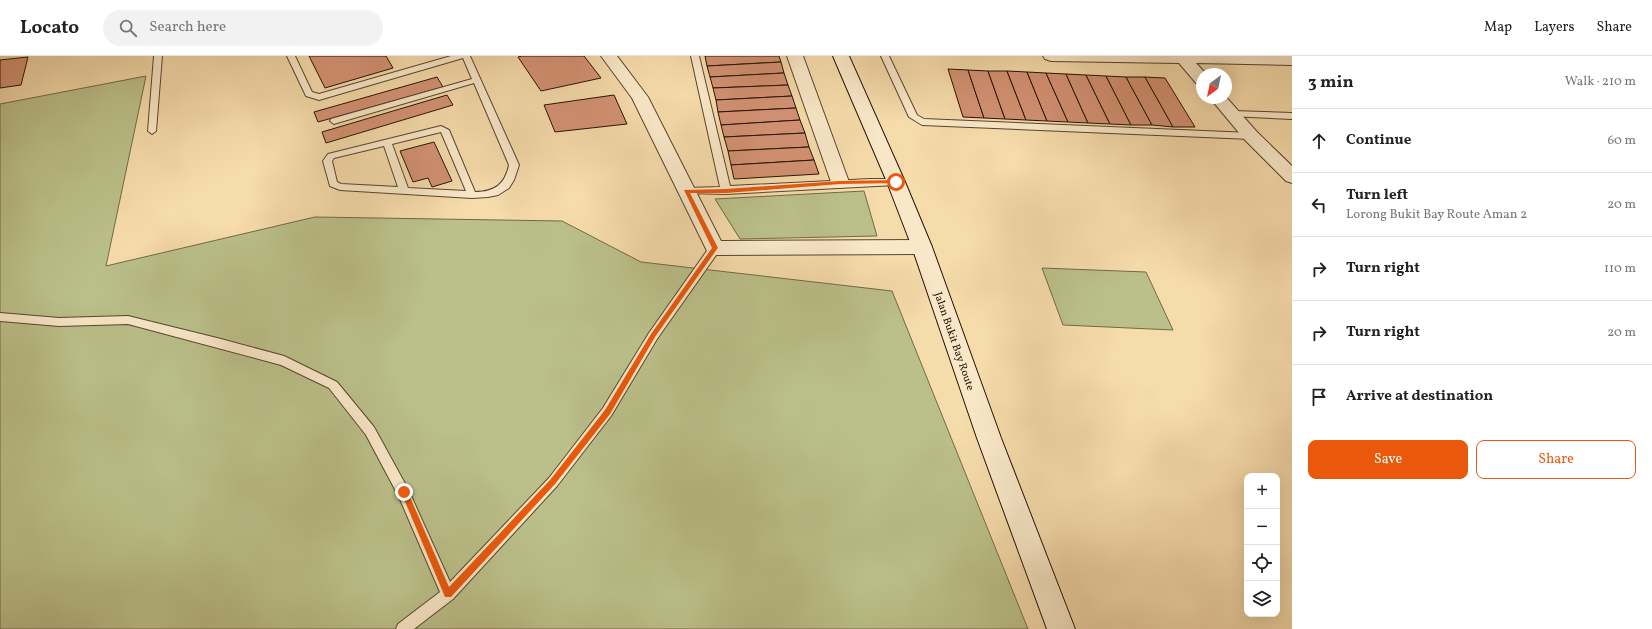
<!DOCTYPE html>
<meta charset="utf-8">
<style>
body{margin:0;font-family:Vollkorn,serif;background:#f2f2f2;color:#222}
.controls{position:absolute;right:12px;bottom:12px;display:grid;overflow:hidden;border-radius:8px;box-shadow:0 4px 16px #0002}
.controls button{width:36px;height:36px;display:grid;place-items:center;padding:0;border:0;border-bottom:1px solid #e0e0e0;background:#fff;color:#222;font:20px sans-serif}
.compass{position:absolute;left:1196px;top:12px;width:36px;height:36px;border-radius:50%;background:#fff;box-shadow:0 4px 16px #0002;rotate:213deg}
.stop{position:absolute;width:12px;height:12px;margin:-9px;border:3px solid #ea580c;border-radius:50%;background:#fff}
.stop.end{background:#ea580c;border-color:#fff;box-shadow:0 1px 4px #0008}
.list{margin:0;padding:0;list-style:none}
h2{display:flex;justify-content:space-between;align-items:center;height:52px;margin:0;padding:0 16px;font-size:17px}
h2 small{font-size:13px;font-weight:400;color:#767676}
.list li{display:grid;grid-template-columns:26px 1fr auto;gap:12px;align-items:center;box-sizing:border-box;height:64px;padding:0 16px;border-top:1px solid #e0e0e0}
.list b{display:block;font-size:15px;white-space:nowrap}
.list p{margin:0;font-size:13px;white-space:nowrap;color:#767676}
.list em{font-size:13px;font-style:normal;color:#767676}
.actions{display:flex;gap:8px;padding:12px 16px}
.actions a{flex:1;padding:9px 0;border:1px solid #ea580c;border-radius:8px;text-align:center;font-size:14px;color:#ea580c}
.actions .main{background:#ea580c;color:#fff}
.icon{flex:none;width:22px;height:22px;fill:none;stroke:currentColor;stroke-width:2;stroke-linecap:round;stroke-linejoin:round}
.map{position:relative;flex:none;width:1292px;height:573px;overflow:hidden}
header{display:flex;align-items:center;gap:24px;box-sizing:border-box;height:56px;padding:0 20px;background:#fff;border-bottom:1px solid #e0e0e0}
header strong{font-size:19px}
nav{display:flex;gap:22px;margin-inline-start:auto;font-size:14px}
.search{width:280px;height:36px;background:#f2f2f2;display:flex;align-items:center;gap:10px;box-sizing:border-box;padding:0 14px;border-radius:22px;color:#767676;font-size:15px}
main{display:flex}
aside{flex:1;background:#fff}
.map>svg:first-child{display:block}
</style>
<header>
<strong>Locato</strong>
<div class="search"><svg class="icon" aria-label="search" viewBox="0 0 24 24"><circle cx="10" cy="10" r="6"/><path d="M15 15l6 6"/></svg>Search here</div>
<nav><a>Map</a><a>Layers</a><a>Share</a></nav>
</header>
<main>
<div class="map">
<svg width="1292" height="573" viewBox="0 0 1292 573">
<rect width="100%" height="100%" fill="#f6dbab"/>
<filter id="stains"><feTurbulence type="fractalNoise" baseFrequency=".005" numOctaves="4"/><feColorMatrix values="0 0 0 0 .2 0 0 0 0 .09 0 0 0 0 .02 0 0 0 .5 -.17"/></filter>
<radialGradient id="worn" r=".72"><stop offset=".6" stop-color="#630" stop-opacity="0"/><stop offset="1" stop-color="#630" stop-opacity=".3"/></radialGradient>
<g fill="#bbc08a" stroke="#706a46">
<polygon points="146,20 106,210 315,161 562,165 641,206 892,235 1028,573 0,573 0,48"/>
<polygon points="864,135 877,180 740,183 715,143"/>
<polygon points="1042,212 1146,216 1173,274 1063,269"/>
</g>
<g fill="#d49274" stroke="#241303">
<polygon points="309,0 386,0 393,12 325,32"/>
<polygon points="522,0 584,0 601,22 541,35 518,1"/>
<polygon points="705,0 779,0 781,6 707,10"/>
<polygon points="28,1 21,29 0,32 0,4"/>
<polygon points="781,6 784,17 710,21 707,10"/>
<polygon points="948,13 968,14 984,62 963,61"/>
<polygon points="968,14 988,15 1005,63 984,62"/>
<polygon points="988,15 1007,15 1026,64 1005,63"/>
<polygon points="1007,15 1027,16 1047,65 1026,64"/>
<polygon points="1027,16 1046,17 1068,66 1047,65"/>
<polygon points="784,17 788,29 713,32 710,21"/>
<polygon points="1046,17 1066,18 1088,67 1068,66"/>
<polygon points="1066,18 1086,19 1110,68 1088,67"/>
<polygon points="1086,19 1106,20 1131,69 1110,68"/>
<polygon points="1106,20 1126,21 1152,69 1131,69"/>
<polygon points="437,21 443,31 318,66 314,56"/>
<polygon points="1126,21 1145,21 1173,71 1152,69"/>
<polygon points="1145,21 1165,22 1195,71 1173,71"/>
<polygon points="788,29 792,40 716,44 713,32"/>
<polygon points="447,39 453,49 326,87 322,76"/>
<polygon points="614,39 627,68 555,76 544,49"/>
<polygon points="792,40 796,52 718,56 716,44"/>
<polygon points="796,52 800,64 721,69 718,56"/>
<polygon points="800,64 805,77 724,81 721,69"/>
<polygon points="805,77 809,91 728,95 724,81"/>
<polygon points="434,86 452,125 432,131 428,122 413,126 400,95"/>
<polygon points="809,91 814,104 731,109 728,95"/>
<polygon points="814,104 819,118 734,123 731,109"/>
</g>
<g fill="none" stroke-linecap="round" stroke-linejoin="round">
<defs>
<g id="lane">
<polygon points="154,0 162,0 156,75 152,78 148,75"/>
<path d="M 287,0 L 295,0 L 312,36 L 319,38 L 451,0 L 470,0 L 519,109 L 514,124 L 509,132 L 498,139 L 488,141 L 472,142 L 340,134 L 330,130 L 323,105 L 328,98 L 441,70 L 449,74 L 475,136 C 495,136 505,128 509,109 L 474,27 L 337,67 L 334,68 L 330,65 L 331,63 L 472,23 L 463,2 L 319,44 L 306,40 ZM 441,76 L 466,135 L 408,132 L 392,88 ZM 384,90 L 398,131 L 341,128 L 337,126 L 332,105 L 334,102 Z"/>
<polygon points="691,0 699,0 730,130 870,123 896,123 901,126 896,129 726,138 683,137 683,133 686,132 720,131"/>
<polygon points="881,0 889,0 917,59 924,63 1251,77 1255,80 1251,83 922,69 909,61"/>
<polygon points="1232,55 1292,57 1292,63 1229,60 1229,56"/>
<polygon points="715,188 720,192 719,195 657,283 611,360 557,430 453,543 414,573 396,573 398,568 440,536 399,441 366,379 329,332 281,309 128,268 59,270 0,265 0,257 59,262 128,260 221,283 284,300 337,326 374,371 408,433 450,526 549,422 603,352 649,277 711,189"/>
</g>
<g id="street">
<polygon points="601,0 617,0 648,41 721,185 922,184 929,186 932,191 929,196 922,198 715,199 708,197 632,42"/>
<polygon points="787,0 803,0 849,126 847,130 840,132 833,130 831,126"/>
<polygon points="1043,0 1292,0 1292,9 1196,7 1206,18 1202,18 1202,29 1196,27 1179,7 1051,5 1045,3"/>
<polygon points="1226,41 1257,76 1292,110 1292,127 1286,125 1245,84 1210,42"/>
</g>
<polygon id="secondary" points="833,0 849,0 905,126 932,191 1001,382 1075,573 1047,573 977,382 912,191 887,126"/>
</defs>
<use href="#lane" stroke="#58452d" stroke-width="2"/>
<use href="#street" stroke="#58452d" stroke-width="2"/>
<use href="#secondary" stroke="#241303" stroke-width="2"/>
<use href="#lane" fill="#f9e8c8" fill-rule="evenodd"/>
<use href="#street" fill="#f9e8c8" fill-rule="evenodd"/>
<use href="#secondary" fill="#f9e8c8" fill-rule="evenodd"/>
</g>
<polygon fill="#ea580c" points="896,124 898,127 840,128 726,137 690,137 718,192 717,193 655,281 610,358 555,428 451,541 445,541 401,436 402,434 407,434 449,531 550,424 605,354 651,278 712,192 684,134 726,133 840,125"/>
<g text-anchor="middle" stroke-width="4" stroke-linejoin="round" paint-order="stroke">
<g font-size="11" fill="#241303" stroke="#f9e8c8">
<text transform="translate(955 285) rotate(71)" y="4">Jalan Bukit Bay Route</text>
</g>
</g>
<rect width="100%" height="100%" filter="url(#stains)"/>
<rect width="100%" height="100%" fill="url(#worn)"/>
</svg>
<div class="controls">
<button>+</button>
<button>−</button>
<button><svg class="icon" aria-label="locate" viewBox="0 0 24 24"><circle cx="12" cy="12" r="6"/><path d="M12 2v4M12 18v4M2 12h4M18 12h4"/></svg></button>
<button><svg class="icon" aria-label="layers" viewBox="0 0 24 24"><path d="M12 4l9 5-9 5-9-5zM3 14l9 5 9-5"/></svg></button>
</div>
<svg class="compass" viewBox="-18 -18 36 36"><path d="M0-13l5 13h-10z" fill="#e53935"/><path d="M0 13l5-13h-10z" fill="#767676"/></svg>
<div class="stop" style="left:896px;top:126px"></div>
<div class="stop end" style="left:404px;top:436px"></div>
</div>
<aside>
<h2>3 min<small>Walk · 210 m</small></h2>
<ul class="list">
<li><svg class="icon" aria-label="ahead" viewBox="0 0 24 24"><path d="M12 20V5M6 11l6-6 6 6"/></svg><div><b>Continue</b></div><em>60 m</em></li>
<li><svg class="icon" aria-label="left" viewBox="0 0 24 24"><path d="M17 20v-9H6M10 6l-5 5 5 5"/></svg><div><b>Turn left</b><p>Lorong Bukit Bay Route Aman 2</p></div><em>20 m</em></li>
<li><svg class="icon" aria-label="right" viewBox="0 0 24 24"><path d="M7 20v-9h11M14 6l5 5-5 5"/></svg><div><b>Turn right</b></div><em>110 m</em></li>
<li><svg class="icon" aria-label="right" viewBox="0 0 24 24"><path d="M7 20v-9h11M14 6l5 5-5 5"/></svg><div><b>Turn right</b></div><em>20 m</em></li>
<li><svg class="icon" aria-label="arrive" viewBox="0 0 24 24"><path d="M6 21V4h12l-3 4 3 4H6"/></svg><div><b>Arrive at destination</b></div></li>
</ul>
<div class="actions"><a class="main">Save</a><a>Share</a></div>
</aside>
</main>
